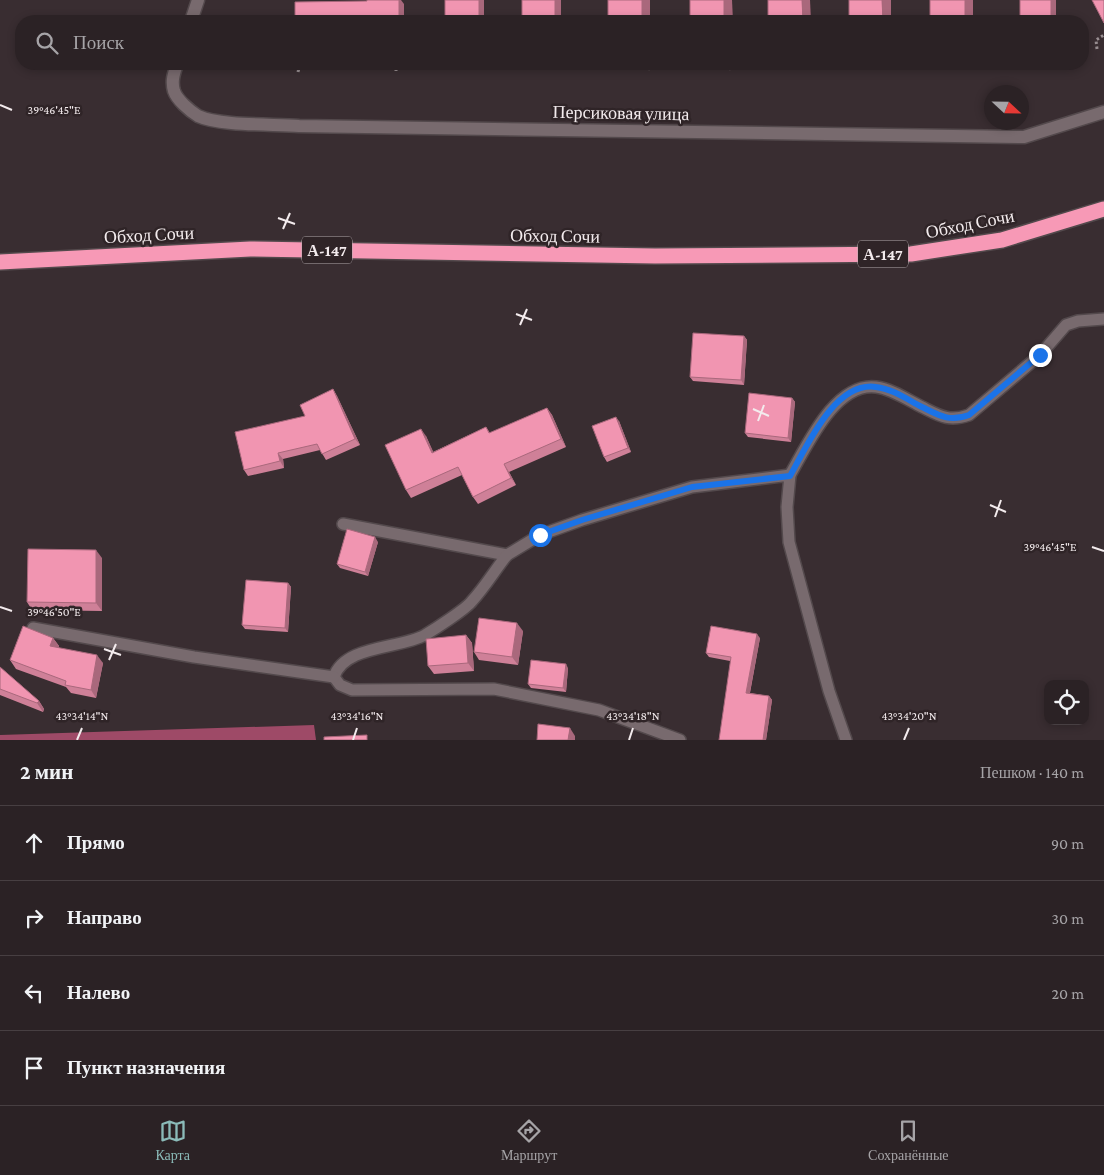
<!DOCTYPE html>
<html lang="ru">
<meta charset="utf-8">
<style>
body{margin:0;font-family:"Crimson Pro",serif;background:#372f32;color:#f1f3f6}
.controls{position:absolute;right:15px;bottom:15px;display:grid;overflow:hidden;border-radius:10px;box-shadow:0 2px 8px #0003}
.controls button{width:45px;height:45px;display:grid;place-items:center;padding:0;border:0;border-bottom:1px solid #473f42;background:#2b2225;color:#f1f3f6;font:25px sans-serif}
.compass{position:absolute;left:984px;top:85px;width:45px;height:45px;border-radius:50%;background:#2b2225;box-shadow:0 2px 8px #0003;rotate:112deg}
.stop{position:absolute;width:15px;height:15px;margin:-11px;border:4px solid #1a73e8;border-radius:50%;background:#fff}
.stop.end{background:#1a73e8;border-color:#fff;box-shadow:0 1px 5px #0008}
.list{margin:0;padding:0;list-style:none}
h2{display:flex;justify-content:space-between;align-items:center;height:65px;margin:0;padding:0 20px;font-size:21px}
h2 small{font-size:16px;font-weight:400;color:#a6a4a7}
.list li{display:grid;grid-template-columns:32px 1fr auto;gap:15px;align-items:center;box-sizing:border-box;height:75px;padding:0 20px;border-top:1px solid #473f42}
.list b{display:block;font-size:19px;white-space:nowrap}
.list em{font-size:16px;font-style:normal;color:#a6a4a7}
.icon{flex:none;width:28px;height:28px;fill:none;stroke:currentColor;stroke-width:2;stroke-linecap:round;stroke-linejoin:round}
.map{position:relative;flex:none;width:1104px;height:740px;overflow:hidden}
.search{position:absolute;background:#2b2225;box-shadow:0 2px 8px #0003;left:15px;right:15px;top:15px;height:55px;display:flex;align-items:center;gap:12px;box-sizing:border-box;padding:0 18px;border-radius:20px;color:#a6a4a7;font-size:19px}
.sheet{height:365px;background:#2b2225}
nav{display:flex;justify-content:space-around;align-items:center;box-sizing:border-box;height:70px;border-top:1px solid #473f42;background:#2b2225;font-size:14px;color:#a6a4a7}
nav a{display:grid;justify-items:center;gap:2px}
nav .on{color:#8bbbb9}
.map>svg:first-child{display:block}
</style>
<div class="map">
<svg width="1104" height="740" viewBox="0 0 1104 740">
<rect width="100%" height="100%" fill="#392d31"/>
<polygon fill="#9e4a67" points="314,725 316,740 0,740 0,735"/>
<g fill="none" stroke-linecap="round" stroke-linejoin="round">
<defs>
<g id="lane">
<path d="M 790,475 C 807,446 835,382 876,387 C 892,389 908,400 922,407 C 940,416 949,422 969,415 L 1040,355 L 1066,325 L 1078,321 L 1104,319"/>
<polyline points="343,524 507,555 540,535 582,520 692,487 790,475 787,507 789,542 829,691 846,740"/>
<path d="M 507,555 C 495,570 485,587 472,601 C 466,609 435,629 425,635 C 400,649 344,645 334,677 L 340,685 L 352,690 L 494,689 L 599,710 L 680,740"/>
<polyline points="33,628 194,657 334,677"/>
</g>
<g id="street">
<polyline points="191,21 198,0"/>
<path d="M 177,64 C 174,73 171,81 174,91 C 177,100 190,111 198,116 C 219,126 274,124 299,126 L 1024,137 L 1104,112"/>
</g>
<polyline id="highway" points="0,262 250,249 655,256 911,254 1002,240 1104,209"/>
</defs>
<use href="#lane" stroke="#53494c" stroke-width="14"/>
<use href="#street" stroke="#53494c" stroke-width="15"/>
<use href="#highway" stroke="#53494c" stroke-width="18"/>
<g stroke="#988e91" stroke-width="3" stroke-dasharray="2.5 2.5" stroke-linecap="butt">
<polyline points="1097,49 1096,40 1104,35"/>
<polyline points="396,64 396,71"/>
<polyline points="730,64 731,70"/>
<polyline points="808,64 809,68"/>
<polyline points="971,64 971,68"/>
<polyline points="889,68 889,64"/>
<polyline points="1022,68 1025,68 1025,64"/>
<polyline points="487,70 487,64"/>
<polyline points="563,70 563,64"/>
<polyline points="648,70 649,64"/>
<polyline points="298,72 300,64"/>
</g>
<use href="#lane" stroke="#786a6e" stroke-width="11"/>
<use href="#street" stroke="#786a6e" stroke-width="12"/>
<use href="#highway" stroke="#f799b6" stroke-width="15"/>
</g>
<g fill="#cf8098">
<polygon points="744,336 747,340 744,385 693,381 690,377"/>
<polygon points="333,389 337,396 360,445 326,460 320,450 283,459 284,468 248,476 244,470 305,416"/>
<polygon points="792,398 795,402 791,442 748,437 745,433"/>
<polygon points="547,408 552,415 566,447 509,472 516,485 478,504 473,497 462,475 411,498 406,490 426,436 433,452 486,427 490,433"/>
<polygon points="619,421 631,452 607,462 604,457"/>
<polygon points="378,542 368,576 340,568 337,564"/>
<polygon points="102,558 102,611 32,610 27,602"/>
<polygon points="288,583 291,587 288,632 245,629 242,625"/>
<polygon points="523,631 518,665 479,660 474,652"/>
<polygon points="466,635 472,643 474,671 434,674 428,666"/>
<polygon points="53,638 59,646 58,648 103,663 96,698 71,693 66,687 16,669 10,660"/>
<polygon points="760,638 750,693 769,696 772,700 766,740 730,661 709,657 706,653"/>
<polygon points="0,667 39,701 44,709 43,712 0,695"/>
<polygon points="568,668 566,692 531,688 528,684"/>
</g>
<g fill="#a9687c">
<polygon points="399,0 401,0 404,4 404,21 399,21"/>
<rect x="479" y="0" width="5" height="21"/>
<rect x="555" y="0" width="6" height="21"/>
<rect x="642" y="0" width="8" height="21"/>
<polygon points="724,0 732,0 733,21 724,21"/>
<polygon points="802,0 810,0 811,21 803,21"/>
<polygon points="882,0 891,0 891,21 883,21"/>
<rect x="965" y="0" width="8" height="21"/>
<rect x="1051" y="0" width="5" height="21"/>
<polygon points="744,336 747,340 744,385 741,380"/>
<polygon points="333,389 337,396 360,445 355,439"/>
<polygon points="792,398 795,402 791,442 788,438"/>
<polygon points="547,408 552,415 566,447 561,439"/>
<polygon points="616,417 619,421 631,452 628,448"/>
<polygon points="421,429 426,436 437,460 432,453"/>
<polygon points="278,453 283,459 284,468 280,461"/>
<polygon points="504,464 509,472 516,485 511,478"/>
<polygon points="375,537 378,542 368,576 365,572"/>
<polygon points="96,550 102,558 102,611 96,603"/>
<polygon points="288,583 291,587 288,632 285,628"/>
<polygon points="517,623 523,631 518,665 512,657"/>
<polygon points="757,634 760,638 749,697 746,693"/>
<polygon points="466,635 472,643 474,671 468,663"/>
<polygon points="53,638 59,646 56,654 50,646"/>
<polygon points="97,655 103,663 96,698 91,690"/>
<polygon points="566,664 568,668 566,692 563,688"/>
<polygon points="769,696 772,700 766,740 763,740"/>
<polygon points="39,701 44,709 43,712 37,703"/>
<polygon points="570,728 575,736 575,740 568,740"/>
</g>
<g fill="#f195b1" stroke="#a9687c">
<polygon points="367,0 399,0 399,21 295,21 295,2 367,1"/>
<rect x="445" y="0" width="34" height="21"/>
<rect x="522" y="0" width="33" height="21"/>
<rect x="608" y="0" width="34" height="21"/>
<rect x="690" y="0" width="34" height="21"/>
<polygon points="768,0 802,0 803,21 768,21"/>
<polygon points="849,0 882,0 883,21 849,21"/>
<rect x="930" y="0" width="35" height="21"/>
<rect x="1020" y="0" width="31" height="21"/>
<polygon points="1092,0 1104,0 1104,23"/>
<polygon points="693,333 744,336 741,380 690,377"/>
<polygon points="333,389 355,439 322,454 317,444 278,453 280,461 244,470 235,432 305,416 300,405"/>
<polygon points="749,393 792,398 788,438 745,433"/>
<polygon points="547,408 561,439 504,464 511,478 473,497 458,467 406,490 385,445 421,429 432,453 486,427 489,433"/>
<polygon points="616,417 628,448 604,457 592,426"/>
<polygon points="347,529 375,537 365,572 337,564"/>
<polygon points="28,549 96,550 96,603 27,602"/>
<polygon points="246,580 288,583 285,628 242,625"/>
<polygon points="479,618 517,623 512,657 474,652"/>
<polygon points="23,626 53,638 50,646 97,655 91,690 65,685 66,681 10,660"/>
<polygon points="711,626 757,634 746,693 769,696 763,740 719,740 731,657 706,653"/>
<polygon points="466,635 468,663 428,666 426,639"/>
<polygon points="531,660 566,664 563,688 528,684"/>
<polygon points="0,667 39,701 37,703 0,689"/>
<polygon points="538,724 570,728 568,740 537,740"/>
<polygon points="367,735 367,740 324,740 324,737"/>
</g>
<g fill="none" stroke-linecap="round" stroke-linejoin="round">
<path stroke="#1a73e8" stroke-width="6" d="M 540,535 L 582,520 L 692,487 L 790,476 C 807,446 835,381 876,387 C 893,389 908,400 922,407 C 940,416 949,422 969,415 L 1040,355"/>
</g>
<path fill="none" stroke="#f3ebed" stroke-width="2" d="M 0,105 L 12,110M 278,218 L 295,224M 283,229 L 290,213M 516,314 L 532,320M 520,325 L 527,309M 753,409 L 769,416M 758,421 L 764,405M 990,505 L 1006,512M 995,517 L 1001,500M 1092,547 L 1104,551M 0,607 L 12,611M 104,649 L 121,655M 109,660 L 116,644M 77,740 L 82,728M 353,740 L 357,728M 629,740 L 633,728M 904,740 L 909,728"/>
<g text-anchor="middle" stroke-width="5" stroke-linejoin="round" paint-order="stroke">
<g fill="#2f2427" stroke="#b8afb2" stroke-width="1">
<rect x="302" y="236.5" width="50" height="27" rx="4"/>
<rect x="858" y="240.5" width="50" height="27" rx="4"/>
</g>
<g font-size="16" font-weight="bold" fill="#f3ebed">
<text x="327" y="256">А-147</text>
<text x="883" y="260">А-147</text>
</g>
<g font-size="18" fill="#f3ebed" stroke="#2f2427">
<text transform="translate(621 113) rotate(1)" y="6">Персиковая улица</text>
<text transform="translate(970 224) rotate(-11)" y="6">Обход Сочи</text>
<text transform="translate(149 235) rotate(-3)" y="6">Обход Сочи</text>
<text transform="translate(555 236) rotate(1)" y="6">Обход Сочи</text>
</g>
</g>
<g font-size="12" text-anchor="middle" fill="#f3ebed" stroke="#2f2427" stroke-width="5" stroke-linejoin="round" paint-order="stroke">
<text x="54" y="114">39°46'45"E</text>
<text x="1050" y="551">39°46'45"E</text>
<text x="54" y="616">39°46'50"E</text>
<text x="82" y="720">43°34'14"N</text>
<text x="357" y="720">43°34'16"N</text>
<text x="633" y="720">43°34'18"N</text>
<text x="909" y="720">43°34'20"N</text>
</g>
</svg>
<div class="controls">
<button><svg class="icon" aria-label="locate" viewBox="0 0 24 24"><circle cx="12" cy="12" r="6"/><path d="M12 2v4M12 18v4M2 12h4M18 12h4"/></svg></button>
</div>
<svg class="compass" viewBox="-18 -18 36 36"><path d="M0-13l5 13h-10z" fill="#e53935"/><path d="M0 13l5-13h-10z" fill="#a6a4a7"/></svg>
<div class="stop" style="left:540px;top:535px"></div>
<div class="stop end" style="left:1040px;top:355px"></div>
<div class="search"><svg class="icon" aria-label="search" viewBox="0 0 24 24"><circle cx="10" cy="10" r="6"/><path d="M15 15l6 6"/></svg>Поиск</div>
</div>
<section class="sheet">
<h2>2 мин<small>Пешком · 140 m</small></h2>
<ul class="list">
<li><svg class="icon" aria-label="ahead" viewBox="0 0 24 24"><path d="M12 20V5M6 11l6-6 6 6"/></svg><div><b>Прямо</b></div><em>90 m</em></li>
<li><svg class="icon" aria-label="right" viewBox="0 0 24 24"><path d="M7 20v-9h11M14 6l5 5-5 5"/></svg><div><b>Направо</b></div><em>30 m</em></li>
<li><svg class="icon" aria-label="left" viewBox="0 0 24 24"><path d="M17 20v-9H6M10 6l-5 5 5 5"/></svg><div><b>Налево</b></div><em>20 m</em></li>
<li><svg class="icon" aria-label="arrive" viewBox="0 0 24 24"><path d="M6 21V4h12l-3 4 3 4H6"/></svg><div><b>Пункт назначения</b></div></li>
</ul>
</section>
<nav>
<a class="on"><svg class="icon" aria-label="map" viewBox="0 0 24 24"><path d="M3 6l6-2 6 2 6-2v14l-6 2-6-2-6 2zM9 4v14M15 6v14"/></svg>Карта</a>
<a><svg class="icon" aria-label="directions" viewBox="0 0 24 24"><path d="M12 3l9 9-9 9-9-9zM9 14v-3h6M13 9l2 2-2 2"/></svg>Маршрут</a>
<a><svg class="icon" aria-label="saved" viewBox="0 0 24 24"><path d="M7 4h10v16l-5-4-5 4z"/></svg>Сохранённые</a>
</nav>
